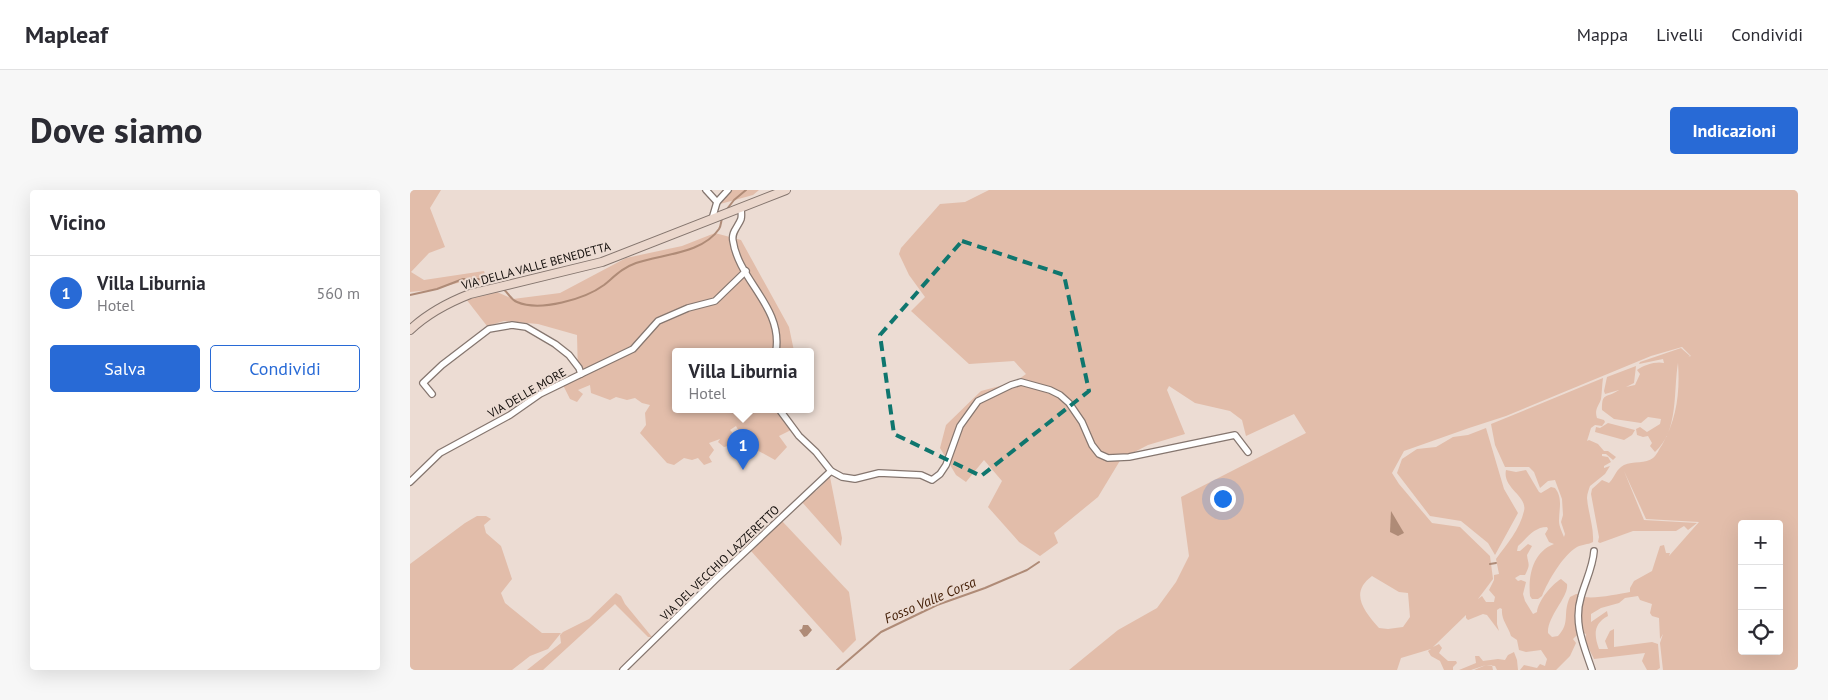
<!DOCTYPE html>
<html lang="it">
<meta charset="utf-8">
<style>
body{margin:0;font-family:"PT Sans",sans-serif;background:#f7f7f7;color:#2b2b33}
.controls{position:absolute;right:15px;bottom:15px;display:grid;overflow:hidden;border-radius:5px;box-shadow:0 5px 20px #0002}
.controls button{width:45px;height:45px;display:grid;place-items:center;padding:0;border:0;border-bottom:1px solid #e1e1e2;background:#fff;color:#2b2b33;font:25px sans-serif}
.you{position:absolute;left:812px;top:308px;width:18px;height:18px;margin:-12px;border:4px solid #fff;border-radius:50%;background:#1a73e8;box-shadow:0 0 0 8px #1a73e833}
.badge{display:grid;place-items:center;width:32px;height:32px;border-radius:50%;background:#286ad6;color:#fff;font-size:16px;font-weight:700}
.pin{position:absolute;translate:-50% -41px;filter:drop-shadow(0 1px 2px #0008)}
.pin::after{content:'';position:absolute;top:26px;width:18px;height:15px;background:inherit;clip-path:polygon(0 0,100% 0,50% 100%)}
.popup{position:absolute;left:262px;top:158px;width:142px;height:65px;box-sizing:border-box;display:grid;place-content:center;border-radius:5px;background:#fff;filter:drop-shadow(0 1px 4px #0005);font-size:16px;white-space:nowrap;color:#7c7c81}
.popup b{font-size:19px;color:#2b2b33}
.popup::after{content:'';position:absolute;left:50%;top:100%;margin-left:-10px;border:10px solid transparent;border-top-color:#fff}
.list{margin:0;padding:0;list-style:none}
h2{display:flex;justify-content:space-between;align-items:center;height:65px;margin:0;padding:0 20px;font-size:21px}
h2 small{font-size:16px;font-weight:400;color:#7c7c81}
.list li{display:grid;grid-template-columns:32px 1fr auto;gap:15px;align-items:center;box-sizing:border-box;height:75px;padding:0 20px;border-top:1px solid #e1e1e2}
.list b{display:block;font-size:19px;white-space:nowrap}
.list p{margin:0;font-size:16px;white-space:nowrap;color:#7c7c81}
.list em{font-size:16px;font-style:normal;color:#7c7c81}
.actions{display:flex;gap:10px;padding:15px 20px}
.actions a{flex:1;padding:11px 0;border:1px solid #286ad6;border-radius:5px;text-align:center;font-size:18px;color:#286ad6}
.actions .main{background:#286ad6;color:#fff}
.icon{flex:none;width:28px;height:28px;fill:none;stroke:currentColor;stroke-width:2;stroke-linecap:round;stroke-linejoin:round}
.map{position:relative;flex:none;width:1388px;height:480px;overflow:hidden;border-radius:5px}
header{display:flex;align-items:center;gap:30px;box-sizing:border-box;height:70px;padding:0 25px;background:#fff;border-bottom:1px solid #e1e1e2}
header strong{font-size:24px}
nav{display:flex;gap:28px;margin-inline-start:auto;font-size:18px}
.intro{display:flex;align-items:center;justify-content:space-between;box-sizing:border-box;height:120px;padding:0 30px}
h1{margin:0;font-size:35px}
.button{padding:12px 22px;border-radius:5px;background:#286ad6;color:#fff;font-size:18px;font-weight:700}
main{display:flex;gap:30px;padding:0 30px}
aside{flex:1;background:#fff;border-radius:5px;box-shadow:0 5px 20px #0002}
.map>svg:first-child{display:block}
</style>
<header>
<strong>Mapleaf</strong>
<nav><a>Mappa</a><a>Livelli</a><a>Condividi</a></nav>
</header>
<div class="intro"><h1>Dove siamo</h1><a class="button">Indicazioni</a></div>
<main>
<aside>
<h2>Vicino<small></small></h2>
<ul class="list">
<li><span class="badge">1</span><div><b>Villa Liburnia</b><p>Hotel</p></div><em>560 m</em></li>
</ul>
<div class="actions"><a class="main">Salva</a><a>Condividi</a></div>
</aside>
<div class="map">
<svg width="1388" height="480" viewBox="0 0 1388 480">
<rect width="100%" height="100%" fill="#ecdcd3"/>
<g fill="#e2bdaa" fill-rule="evenodd">
<polygon points="0,0 31,0 20,18 35,57 19,63 1,82 14,90 74,81 75,84 82,87 93,87 93,91 67,94 59,90 21,100 0,102"/>
<polygon points="322,0 349,0 343,5 310,14"/>
<path d="M 579,0 L 1388,0 L 1388,480 L 1253,480 L 1250,453 L 1253,444 L 1250,449 L 1249,428 L 1242,426 L 1240,423 L 1242,414 L 1230,410 L 1228,406 L 1215,408 L 1209,413 L 1191,418 L 1181,424 L 1181,432 L 1197,421 L 1198,426 C 1183,434 1184,445 1189,459 L 1198,459 L 1195,451 L 1200,441 L 1204,439 L 1204,457 L 1242,452 L 1248,454 L 1250,478 L 1247,480 L 1237,480 L 1232,471 L 1235,463 L 1184,469 L 1175,451 L 1176,444 L 1171,442 C 1171,430 1168,417 1175,407 C 1185,409 1209,404 1220,402 L 1220,398 L 1224,391 L 1242,381 L 1250,356 L 1254,355 L 1256,363 L 1260,363 L 1259,366 L 1289,332 L 1236,329 L 1214,281 L 1234,330 L 1287,333 L 1278,340 L 1274,336 L 1266,341 L 1223,341 L 1190,353 L 1188,352 L 1189,347 L 1181,304 L 1182,299 L 1192,290 L 1199,293 C 1205,287 1206,279 1214,275 C 1223,271 1236,274 1243,268 C 1247,265 1249,259 1252,255 C 1267,229 1270,202 1268,173 C 1263,203 1269,240 1245,262 L 1240,256 L 1242,253 L 1238,246 L 1233,247 L 1227,245 L 1226,239 L 1230,237 L 1237,242 L 1250,234 L 1251,229 L 1238,227 L 1231,233 L 1204,229 L 1192,220 C 1192,202 1195,209 1209,200 L 1195,204 L 1194,201 L 1197,187 L 1226,176 L 1224,193 L 1216,197 L 1225,195 L 1230,184 L 1227,180 C 1234,175 1246,171 1254,173 L 1253,169 L 1229,174 L 1230,172 L 1271,158 L 1280,166 L 1278,167 L 1281,166 L 1272,157 L 1241,166 L 1096,226 L 1059,238 L 994,261 L 982,283 L 989,294 L 1022,333 L 1050,337 L 1080,366 L 1083,389 L 1068,409 L 1072,406 L 1076,412 L 1084,412 L 1085,407 L 1079,400 L 1084,390 L 1084,385 L 1089,384 L 1086,369 C 1097,354 1110,339 1114,321 C 1118,306 1092,298 1096,280 L 1106,282 L 1116,280 L 1129,302 L 1131,303 L 1141,297 L 1145,298 C 1153,308 1149,319 1149,331 C 1149,336 1152,342 1154,347 L 1155,344 L 1151,332 L 1153,325 L 1152,309 L 1145,290 L 1138,291 L 1130,298 L 1124,282 L 1119,277 L 1095,277 L 1085,255 L 1081,234 L 1193,188 C 1192,195 1192,202 1191,209 C 1189,216 1184,219 1187,228 L 1194,230 L 1195,232 L 1192,236 L 1185,235 L 1181,238 L 1177,251 L 1179,250 L 1188,254 L 1194,261 L 1198,261 L 1206,267 L 1203,270 L 1196,264 L 1192,264 L 1192,266 L 1198,267 L 1201,272 L 1194,276 L 1194,278 L 1200,276 L 1195,284 L 1180,296 C 1179,299 1177,304 1177,308 C 1178,322 1184,337 1183,352 C 1177,355 1173,354 1167,357 C 1153,365 1138,391 1132,406 L 1128,409 L 1122,409 L 1120,406 C 1118,385 1123,362 1144,354 L 1139,352 L 1135,344 L 1138,339 L 1137,337 C 1124,337 1117,348 1108,356 L 1107,361 L 1110,361 L 1118,354 L 1122,356 L 1117,365 C 1118,374 1121,374 1115,385 L 1110,385 L 1105,388 L 1108,391 L 1111,390 L 1116,392 L 1113,404 L 1115,411 L 1123,424 L 1127,422 C 1128,411 1142,394 1151,389 L 1157,394 C 1159,407 1137,426 1138,443 L 1142,447 L 1148,446 C 1161,432 1152,424 1160,407 L 1166,404 L 1169,404 L 1166,414 L 1168,444 L 1163,449 L 1166,453 L 1160,466 L 1146,480 L 1110,480 L 1114,475 L 1127,478 L 1130,474 L 1135,476 L 1137,469 L 1131,460 L 1116,462 L 1109,460 L 1107,450 L 1101,446 C 1098,436 1091,430 1092,419 L 1090,418 L 1087,420 L 1087,434 L 1089,441 L 1077,425 L 1073,424 L 1058,430 L 1056,428 L 1056,425 L 1023,457 L 1029,454 L 1032,458 L 1029,463 L 1038,471 L 1046,471 L 1047,473 L 1043,477 L 1043,480 L 1034,480 L 1030,471 L 1021,466 L 1018,461 L 1021,459 L 991,468 L 987,480 L 659,480 L 708,440 L 747,418 L 766,392 L 779,366 L 771,307 L 896,243 L 884,224 L 836,246 L 832,230 L 820,221 L 785,213 L 759,196 L 757,200 L 775,244 L 738,255 L 711,269 L 688,307 L 644,343 L 648,353 L 630,366 L 609,352 L 578,317 L 592,291 L 574,270 L 556,292 L 546,285 L 530,258 L 536,235 L 571,201 L 605,192 L 616,184 L 604,171 L 559,174 L 501,121 L 515,107 L 499,85 L 489,64 L 491,58 L 530,14 L 555,12 ZM 1332,334 L 1369,334 L 1369,461 L 1332,461 ZM 962,386 L 989,402 L 998,403 L 1000,427 L 993,437 L 978,439 L 969,438 C 954,421 939,403 962,386 Z"/>
<polygon points="305,43 331,50 379,137 384,161 266,161 266,219 367,219 381,240 369,246 377,257 365,270 336,254 326,236 320,240 325,245 318,256 314,257 308,252 310,249 299,253 304,260 299,267 302,272 294,275 288,268 282,270 274,268 264,275 257,273 230,243 236,235 235,223 240,215 232,213 225,208 217,210 206,207 200,210 181,203 180,195 168,200 173,204 167,212 160,209 153,195 168,185 167,145 128,134 94,131 77,136 56,109 87,102 103,109 150,103 216,68 272,56"/>
<polygon points="1198,233 1225,240 1222,245 1214,250 1185,242 1186,237 1190,238"/>
<polygon points="1076,238 1094,299 1108,323 1085,365 1078,353 1051,331 1020,326 987,283 992,269 1007,259 1026,257 1043,247 1058,245"/>
<polygon points="420,287 432,348 431,356 392,312 401,302 406,301"/>
<polygon points="67,326 76,326 81,329 74,335 76,343 91,356 102,389 91,403 95,413 132,443 151,443 138,459 120,466 102,480 0,480 0,374 55,333"/>
<polygon points="372,331 439,402 446,450 433,463 341,361"/>
<polygon points="206,403 211,406 215,414 242,447 238,447 205,414 133,480 117,480 151,453 150,445 153,442 179,429"/>
<polygon points="1104,462 1107,470 1108,480 1087,480 1085,476 1076,475 1082,475 1083,480 1064,480 1076,475 1061,480 1049,480 1066,473 1065,466 1069,466 1073,471 1088,469 1095,470 1098,465"/>
</g>
<g fill="#af8b77">
<polygon points="981,321 994,343 988,346 980,342"/>
<polygon points="393,435 398,435 402,440 397,446 394,447 389,440 392,439"/>
</g>
<g fill="none" stroke-linecap="round" stroke-linejoin="round">
<g stroke="#af8b77" stroke-width="2">
<polyline points="317,19 324,10 336,0"/>
<path d="M 93,99 C 99,103 100,109 107,112 C 130,122 175,109 194,95 C 205,86 212,78 226,73 C 252,64 292,64 309,39 C 311,36 311,32 312,28"/>
<polyline points="0,105 27,99 53,89 74,89 85,94"/>
<polyline points="1080,374 1086,373"/>
<polyline points="427,480 471,442 527,415 575,398 617,380 629,372"/>
</g>
<defs>
<g id="minor">
<polyline points="296,0 307,12"/>
<path d="M 331,18 C 331,22 332,25 331,29 C 328,37 321,42 323,51 C 329,91 373,117 366,161"/>
<polyline points="302,29 307,12 318,0"/>
<polyline points="171,184 223,159 248,131 278,118 305,111 336,81"/>
<polyline points="369,219 389,246 406,262 421,281 432,287 445,289 469,283 511,285 522,290 530,284 536,275 550,236 568,211 601,195 611,192 640,200 650,205 659,213 672,232 682,255 689,264 698,268 719,267 825,245 838,262"/>
<polyline points="0,292 30,263 100,225 130,204 171,184 169,178 159,165 145,154 116,137 102,135 79,139 32,175 13,193 22,204"/>
<polyline points="213,480 306,389 421,281"/>
<path d="M 1182,480 C 1174,456 1163,433 1171,407 C 1175,392 1183,377 1184,361"/>
</g>
<path id="secondary" d="M 0,140 C 18,123 37,113 60,104 L 192,72 L 376,0"/>
</defs>
<use href="#minor" stroke="#85766f" stroke-width="8"/>
<use href="#secondary" stroke="#85766f" stroke-width="10"/>
<use href="#minor" stroke="#fff" stroke-width="5.5"/>
<use href="#secondary" stroke="#ebd7cc" stroke-width="8"/>
</g>
<path fill="none" stroke="#0f766e" stroke-width="4" stroke-dasharray="10 6" stroke-linejoin="round" d="M 552,51 L 654,85 L 679,201 L 571,286 L 484,244 L 470,145 Z"/>
<g text-anchor="middle" stroke-width="4" stroke-linejoin="round" paint-order="stroke">
<g font-size="12" fill="#130e0b" stroke="#ecdcd3">
<text transform="translate(126 76) rotate(-15)" y="4">VIA DELLA VALLE BENEDETTA</text>
<text transform="translate(117 203) rotate(-30)" y="4">VIA DELLE MORE</text>
<text transform="translate(310 373) rotate(-44)" y="4">VIA DEL VECCHIO LAZZERETTO</text>
</g>
<g font-size="14" font-style="italic" fill="#462109" stroke="#ecdcd3">
<text transform="translate(520 410) rotate(-23)" y="5">Fosso Valle Corsa</text>
</g>
</g>
</svg>
<div class="controls">
<button>+</button>
<button>−</button>
<button><svg class="icon" aria-label="locate" viewBox="0 0 24 24"><circle cx="12" cy="12" r="6"/><path d="M12 2v4M12 18v4M2 12h4M18 12h4"/></svg></button>
</div>
<div class="you"></div>
<div class="pin badge" style="left:333px;top:280px">1</div>
<div class="popup"><b>Villa Liburnia</b>Hotel</div>
</div>
</main>
